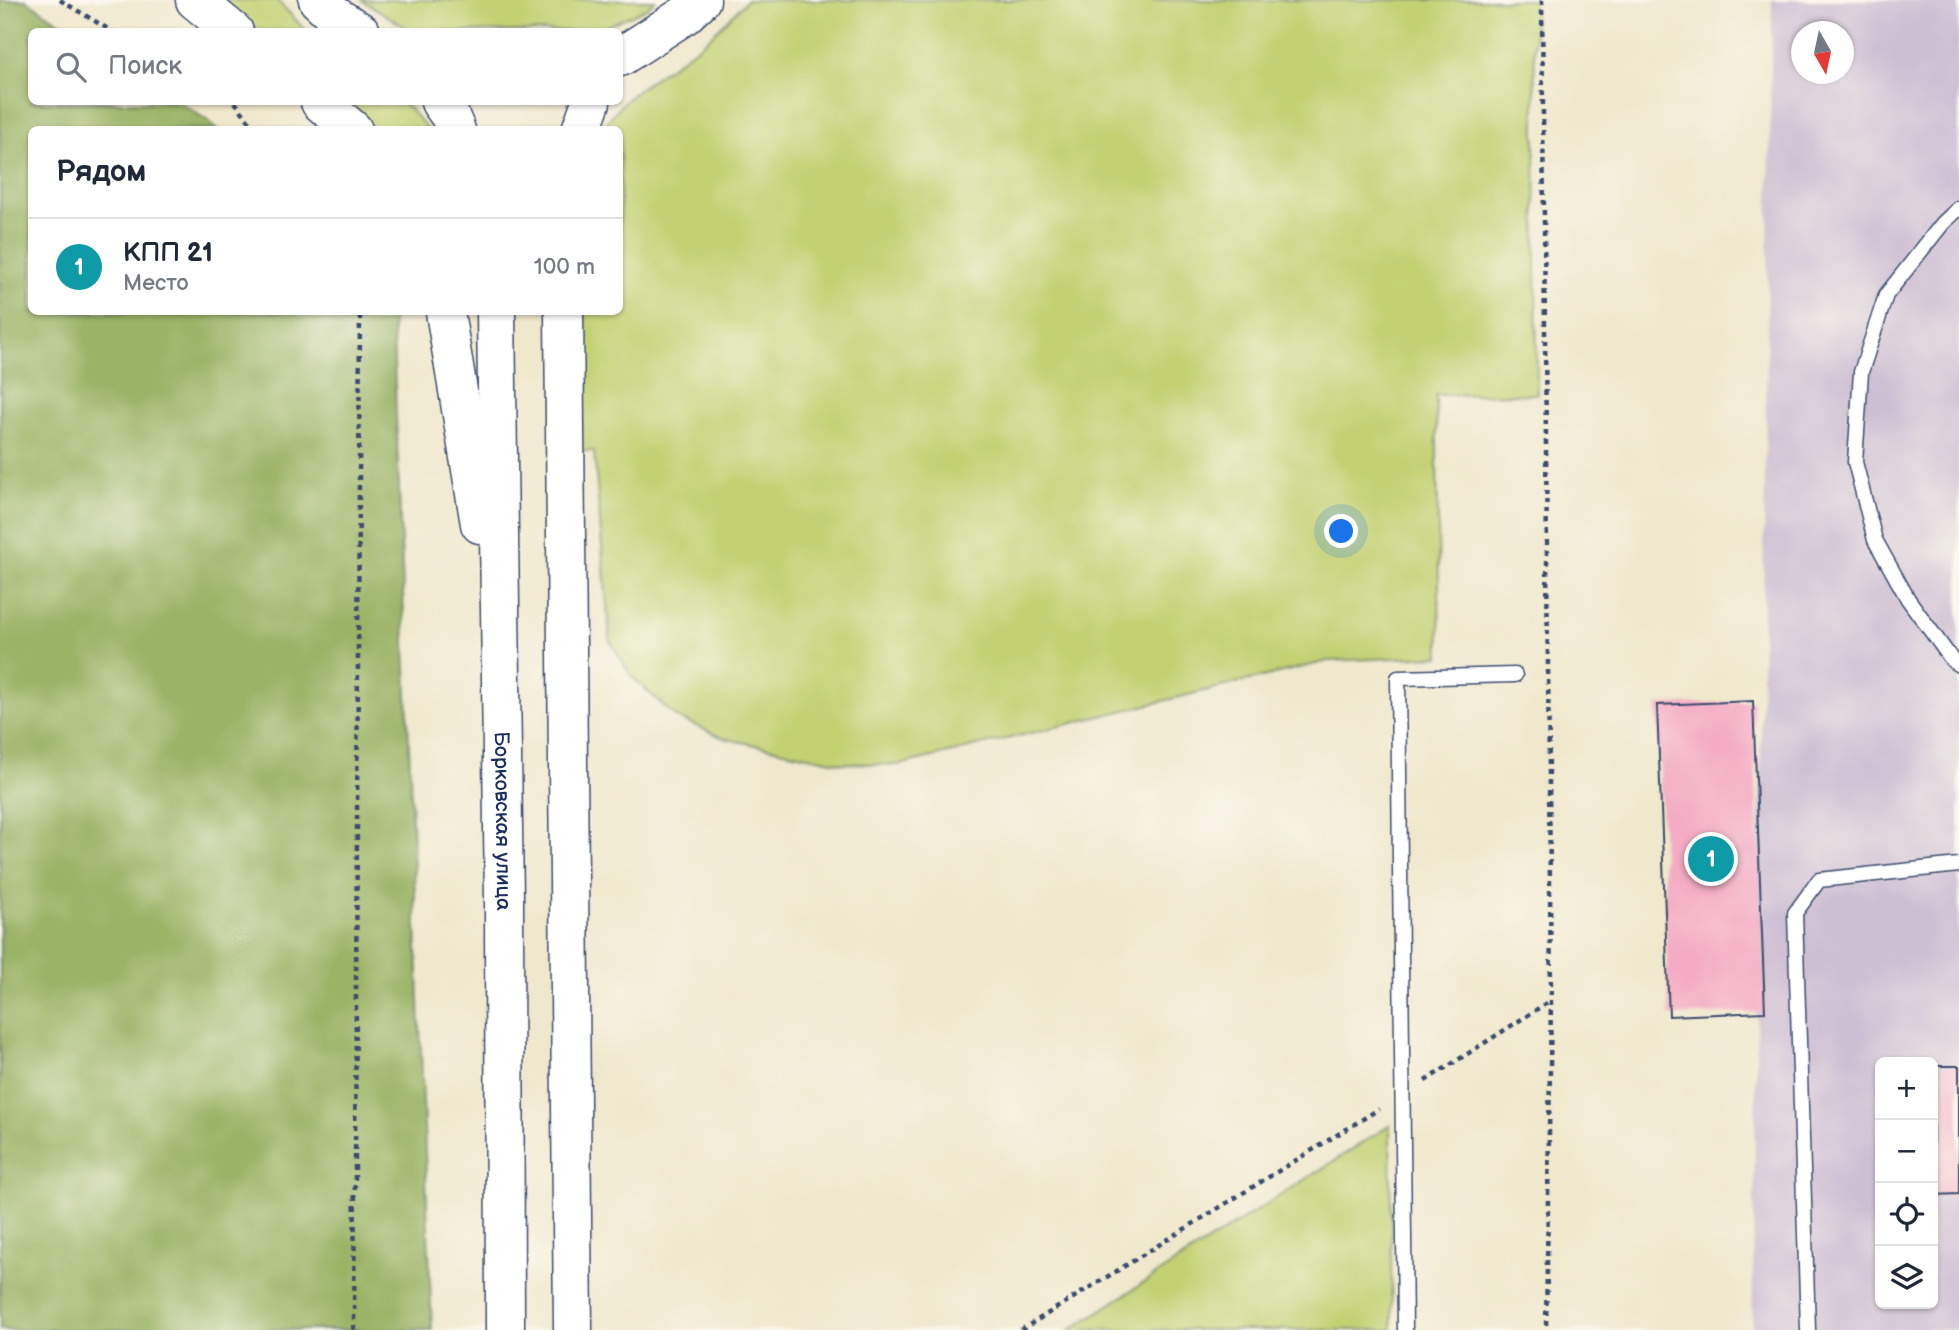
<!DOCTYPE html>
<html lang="ru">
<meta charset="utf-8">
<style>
body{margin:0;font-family:"Balsamiq Sans",sans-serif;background:#f2f2f3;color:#1f2937}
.controls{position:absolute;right:21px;bottom:21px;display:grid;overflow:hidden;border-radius:10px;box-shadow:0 2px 5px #0004}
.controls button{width:63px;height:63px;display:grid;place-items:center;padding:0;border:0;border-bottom:2px solid #e0e1e3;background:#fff;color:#1f2937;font:35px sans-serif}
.compass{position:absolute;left:1791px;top:21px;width:63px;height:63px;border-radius:50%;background:#fff;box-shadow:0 2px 5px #0004;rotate:171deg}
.you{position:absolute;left:1342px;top:532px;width:24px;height:24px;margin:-18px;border:5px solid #fff;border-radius:50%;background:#1a73e8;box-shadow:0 0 0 10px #1a73e833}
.badge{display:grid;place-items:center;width:46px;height:46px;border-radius:50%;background:#d1495b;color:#fff;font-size:23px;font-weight:700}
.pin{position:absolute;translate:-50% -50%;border:4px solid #fff;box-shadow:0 2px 7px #0006}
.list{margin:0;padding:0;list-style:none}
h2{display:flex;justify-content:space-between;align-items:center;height:91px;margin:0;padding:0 28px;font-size:30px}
h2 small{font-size:23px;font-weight:400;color:#747a83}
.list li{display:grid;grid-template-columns:46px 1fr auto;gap:21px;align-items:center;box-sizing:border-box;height:98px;padding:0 28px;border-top:2px solid #e0e1e3}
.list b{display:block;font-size:26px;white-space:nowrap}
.list p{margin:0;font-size:23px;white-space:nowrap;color:#747a83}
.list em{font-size:23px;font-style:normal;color:#747a83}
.icon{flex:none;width:38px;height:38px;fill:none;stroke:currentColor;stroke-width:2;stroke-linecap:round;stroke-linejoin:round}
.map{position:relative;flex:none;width:1959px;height:1330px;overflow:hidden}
.search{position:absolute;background:#fff;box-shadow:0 2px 5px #0004;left:28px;top:28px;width:595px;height:77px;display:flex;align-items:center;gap:18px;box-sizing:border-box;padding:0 24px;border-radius:10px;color:#747a83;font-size:26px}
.panel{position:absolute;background:#fff;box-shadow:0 2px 5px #0004;left:28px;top:126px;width:595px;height:189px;border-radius:10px}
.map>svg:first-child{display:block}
</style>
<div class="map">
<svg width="1959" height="1330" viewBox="0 0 1959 1330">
<rect width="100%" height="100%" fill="#fbf7ec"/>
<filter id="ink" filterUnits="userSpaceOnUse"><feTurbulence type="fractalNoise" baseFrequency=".0143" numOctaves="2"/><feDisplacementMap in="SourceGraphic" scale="14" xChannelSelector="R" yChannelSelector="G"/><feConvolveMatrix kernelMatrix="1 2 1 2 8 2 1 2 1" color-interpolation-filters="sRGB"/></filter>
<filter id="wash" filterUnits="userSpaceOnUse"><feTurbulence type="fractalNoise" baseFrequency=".00686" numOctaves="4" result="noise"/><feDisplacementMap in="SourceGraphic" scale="28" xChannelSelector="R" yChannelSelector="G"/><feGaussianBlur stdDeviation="1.57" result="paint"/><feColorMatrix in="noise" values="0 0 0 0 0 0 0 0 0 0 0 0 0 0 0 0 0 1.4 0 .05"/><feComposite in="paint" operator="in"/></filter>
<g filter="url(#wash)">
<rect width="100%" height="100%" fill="#efe8cc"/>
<path fill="#ccbed3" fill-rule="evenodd" d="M 1772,0 L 1959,0 L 1959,1330 L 1752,1330 ZM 1801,32 L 1843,32 L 1843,74 L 1801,74 ZM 1880,1062 L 1933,1062 L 1933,1304 L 1880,1304 Z"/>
<g fill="#c3d173" stroke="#6f8068" stroke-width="2">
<polygon points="221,0 277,0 306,31 259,31"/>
<polygon points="362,0 655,0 647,8 596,31 413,32"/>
<path d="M 747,0 L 1534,0 L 1537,394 L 1436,395 L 1440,656 L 1328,661 L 899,765 L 841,763 L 723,738 L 676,717 L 632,677 L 610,641 L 594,451 L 571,451 L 568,312 L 620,312 L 620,130 L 603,129 C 624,91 667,72 700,45 C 717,32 732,15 747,0 Z"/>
<polygon points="343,102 403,102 428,129 374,129"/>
<polygon points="1390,1125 1392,1330 1070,1330"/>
</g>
<polygon fill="#9ab365" stroke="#5a7162" stroke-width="2" points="0,0 26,0 73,31 32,32 32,102 179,102 207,120 217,129 32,130 32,312 392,312 432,1330 0,1330"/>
<g id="blocks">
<g fill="#f4acc4">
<polygon points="1753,701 1765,1012 1669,1016 1657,705"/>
<polygon points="1933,1066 1959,1066 1959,1194 1933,1195"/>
</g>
</g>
</g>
<g filter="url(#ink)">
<use href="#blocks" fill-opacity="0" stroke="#3b4b6e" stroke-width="2"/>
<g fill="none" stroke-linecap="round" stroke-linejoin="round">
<defs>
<g id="service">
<polyline points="1959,208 1943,223 1886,295 1861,372 1855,462 1875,540 1908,599 1952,660 1959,665"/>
<polyline points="1405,1330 1398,678 1515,675"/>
<polyline points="1808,1330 1795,913 1819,880 1959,865"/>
</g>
<g id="secondary">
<polyline points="195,0 234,32"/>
<polyline points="320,102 353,130"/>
<polyline points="440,102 450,116 456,130"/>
<polyline points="581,130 591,102"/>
<polyline points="445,312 480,524"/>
<path id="s1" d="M 496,312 L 504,900 L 505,1330"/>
<polyline points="564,312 573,1330"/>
</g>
<g id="primary">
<polyline points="318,0 334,15 361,32"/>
<polyline points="620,57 685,15 701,0"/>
</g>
</defs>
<use href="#service" stroke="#3b4b6e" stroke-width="17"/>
<use href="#secondary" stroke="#3b4b6e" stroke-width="41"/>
<use href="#primary" stroke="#3b4b6e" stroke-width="41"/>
<g stroke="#3b4b6e" stroke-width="4.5" stroke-dasharray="5 5" stroke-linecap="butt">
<polyline points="60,0 113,32"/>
<polyline points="1542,0 1551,1000 1546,1330"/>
<polyline points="235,102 256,130"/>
<polyline points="1425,1081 1550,1001"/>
<polyline points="354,1330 360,312"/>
<polyline points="1021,1330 1379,1109"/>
</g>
<use href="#service" stroke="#fff" stroke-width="14"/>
<use href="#secondary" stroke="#fff" stroke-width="38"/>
<use href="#primary" stroke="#fff" stroke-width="38"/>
</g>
</g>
<g text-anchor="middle" stroke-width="5" stroke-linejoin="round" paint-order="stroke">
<g font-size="21" fill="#1b2f5e" stroke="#fbf7ec">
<text dy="7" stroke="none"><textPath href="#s1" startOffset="509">Борковская улица</textPath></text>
</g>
</g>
</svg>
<div class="controls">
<button>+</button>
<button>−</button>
<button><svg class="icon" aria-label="locate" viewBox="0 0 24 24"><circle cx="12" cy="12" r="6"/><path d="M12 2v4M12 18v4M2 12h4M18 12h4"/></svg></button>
<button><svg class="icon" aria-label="layers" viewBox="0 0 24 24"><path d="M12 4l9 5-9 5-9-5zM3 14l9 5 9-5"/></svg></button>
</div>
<svg class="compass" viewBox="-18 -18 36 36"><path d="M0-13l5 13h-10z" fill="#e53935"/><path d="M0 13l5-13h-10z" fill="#747a83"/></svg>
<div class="you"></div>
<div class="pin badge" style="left:1711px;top:859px;background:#0f9aa8">1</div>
<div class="search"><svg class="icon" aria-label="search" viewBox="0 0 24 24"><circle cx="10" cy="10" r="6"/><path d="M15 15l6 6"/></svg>Поиск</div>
<section class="panel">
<h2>Рядом<small></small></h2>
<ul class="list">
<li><span class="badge" style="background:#0f9aa8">1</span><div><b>КПП 21</b><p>Место</p></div><em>100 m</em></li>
</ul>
</section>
</div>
